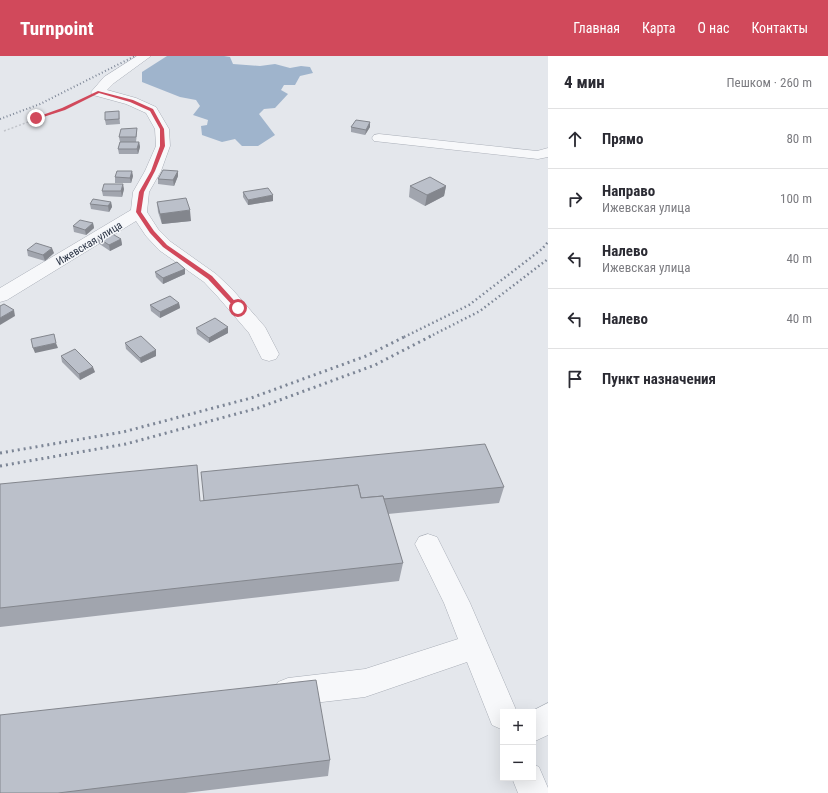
<!DOCTYPE html>
<html lang="ru">
<meta charset="utf-8">
<style>
body{margin:0;font-family:"Roboto Condensed",sans-serif;background:#f7f7f7;color:#2b2b33}
.controls{position:absolute;right:12px;bottom:12px;display:grid;overflow:hidden;border-radius:0px;box-shadow:0 4px 16px #0002}
.controls button{width:36px;height:36px;display:grid;place-items:center;padding:0;border:0;border-bottom:1px solid #e1e1e2;background:#fff;color:#2b2b33;font:20px sans-serif}
.stop{position:absolute;width:12px;height:12px;margin:-9px;border:3px solid #d1495b;border-radius:50%;background:#fff}
.stop.end{background:#d1495b;border-color:#fff;box-shadow:0 1px 4px #0008}
.list{margin:0;padding:0;list-style:none}
h2{display:flex;justify-content:space-between;align-items:center;height:52px;margin:0;padding:0 16px;font-size:17px}
h2 small{font-size:13px;font-weight:400;color:#7c7c81}
.list li{display:grid;grid-template-columns:26px 1fr auto;gap:12px;align-items:center;box-sizing:border-box;height:60px;padding:0 16px;border-top:1px solid #e1e1e2}
.list b{display:block;font-size:15px;white-space:nowrap}
.list p{margin:0;font-size:13px;white-space:nowrap;color:#7c7c81}
.list em{font-size:13px;font-style:normal;color:#7c7c81}
.icon{flex:none;width:22px;height:22px;fill:none;stroke:currentColor;stroke-width:2;stroke-linecap:round;stroke-linejoin:round}
.map{position:relative;flex:none;width:548px;height:737px;overflow:hidden}
header{display:flex;align-items:center;gap:24px;box-sizing:border-box;height:56px;padding:0 20px;background:#d1495b;color:#fff}
header strong{font-size:19px}
nav{display:flex;gap:22px;margin-inline-start:auto;font-size:14px}
main{display:flex}
aside{flex:1;background:#fff}
.map>svg:first-child{display:block}
</style>
<header>
<strong>Turnpoint</strong>
<nav><a>Главная</a><a>Карта</a><a>О нас</a><a>Контакты</a></nav>
</header>
<main>
<div class="map">
<svg width="548" height="737" viewBox="0 0 548 737">
<rect width="100%" height="100%" fill="#e4e7ec"/>
<polygon fill="#9fb4cc" points="167,0 224,0 230,1 233,8 260,10 275,8 290,12 301,10 310,11 313,17 300,20 295,29 284,29 281,34 288,38 275,52 264,53 259,58 275,79 258,90 242,90 235,83 222,86 202,79 201,70 207,69 208,64 193,59 200,50 196,44 180,41 142,26 142,16"/>
<g fill="none" stroke-linecap="round" stroke-linejoin="round">
<defs>
<g id="minor">
<polygon points="137,0 151,0 114,27 107,34 136,42 156,51 169,73 170,90 161,115 149,136 147,156 158,173 171,186 216,218 232,233 265,271 279,298 276,303 269,305 262,303 249,277 218,241 204,226 159,194 146,180 136,165 7,244 0,246 0,232 131,154 133,136 145,115 156,90 155,73 146,57 126,48 93,39 91,36 104,21"/>
<polygon points="379,78 537,95 548,92 548,101 538,103 374,85 372,82 374,79"/>
<polygon points="428,478 437,481 470,547 517,656 503,656 503,674 492,669 467,606 365,641 288,650 278,646 273,636 278,626 288,622 365,613 458,583 444,547 415,488 419,481"/>
<polygon points="548,647 548,679 533,686 533,656 530,656"/>
<polygon points="533,708 539,711 548,732 548,737 518,737 512,722 533,722"/>
</g>
</defs>
<use href="#minor" stroke="#a9aeb7" stroke-width="1"/>
<polyline stroke="#c2c5cb" stroke-width="1.5" stroke-dasharray="2 2" stroke-linecap="butt" points="4,75 63,53 84,43"/>
<use href="#minor" fill="#f7f8fa" fill-rule="evenodd"/>
<polyline stroke="#7d8696" stroke-width="2" stroke-dasharray="1 2.5" stroke-linecap="butt" points="0,63 40,48 135,0"/>
<g stroke="#7d8696" stroke-width="2.5" stroke-dasharray="1.5 3" stroke-linecap="butt">
<polyline points="404,281 469,249 542,193 548,186"/>
<polyline points="429,281 480,255 548,203"/>
</g>
<g stroke="#7d8696" stroke-width="3" stroke-dasharray="2 4" stroke-linecap="butt">
<polyline points="0,397 123,376 251,342 366,300 406,280"/>
<polyline points="0,410 126,388 258,352 375,309 431,280"/>
</g>
</g>
<g fill="#a1a5ae">
<polygon points="119,55 120,68 106,69 105,64"/>
<polygon points="370,66 370,71 365,79 351,76 351,71"/>
<polygon points="137,72 137,77 136,86 122,86 139,86 140,91 138,98 119,98 118,93 120,86 119,81"/>
<polygon points="178,115 178,120 174,130 158,128 158,123"/>
<polygon points="133,120 131,127 115,127 115,121"/>
<polygon points="410,130 446,130 444,140 425,150 409,141"/>
<polygon points="124,133 122,141 103,140 102,135"/>
<polygon points="243,136 273,145 248,149 243,141"/>
<polygon points="111,146 112,151 109,156 91,153 90,148"/>
<polygon points="157,146 191,165 162,168 158,156"/>
<polygon points="93,167 94,172 86,179 74,176 73,170"/>
<polygon points="97,181 121,183 122,189 110,195 98,187"/>
<polygon points="27,194 54,197 45,205 28,200"/>
<polygon points="185,213 185,218 163,228 156,221 155,216"/>
<polygon points="179,247 180,252 160,262 151,255 150,249"/>
<polygon points="196,272 228,277 209,287 197,278"/>
<polygon points="125,287 156,294 156,300 141,307 126,293"/>
<polygon points="61,300 95,316 80,324 62,306"/>
<polygon points="0,428 201,445 504,431 499,447 388,458 403,507 399,525 0,571"/>
<polygon points="330,704 328,720 185,737 0,737"/>
</g>
<g fill="#83868d">
<polygon points="370,66 370,71 365,79 366,74"/>
<polygon points="139,86 140,91 138,98 137,93"/>
<polygon points="132,115 133,120 131,127 130,122"/>
<polygon points="178,115 178,120 174,130 173,124"/>
<polygon points="123,128 124,133 122,141 121,135"/>
<polygon points="446,130 444,140 425,150 427,139"/>
<polygon points="273,139 273,145 248,149 248,144"/>
<polygon points="111,146 112,151 109,156 108,150"/>
<polygon points="190,154 191,165 162,168 160,158"/>
<polygon points="93,167 94,172 86,179 85,174"/>
<polygon points="121,183 122,189 110,195 109,189"/>
<polygon points="52,192 54,197 45,205 43,199"/>
<polygon points="185,213 185,218 163,228 163,222"/>
<polygon points="179,247 180,252 160,262 160,256"/>
<polygon points="14,254 15,260 0,269 0,262"/>
<polygon points="228,271 228,277 209,287 209,282"/>
<polygon points="56,287 58,292 35,297 33,292"/>
<polygon points="156,294 156,300 141,307 140,302"/>
<polygon points="93,311 95,316 80,324 79,318"/>
</g>
<g fill="#bbc0ca" stroke="#83868d">
<polygon points="119,55 119,63 105,64 105,56"/>
<polygon points="356,64 370,66 366,74 351,71"/>
<polygon points="137,72 136,81 119,81 121,73"/>
<polygon points="120,86 139,86 137,93 118,93"/>
<polygon points="163,114 178,115 173,124 158,123"/>
<polygon points="117,115 132,115 130,122 115,121"/>
<polygon points="430,121 446,130 427,139 410,130"/>
<polygon points="104,128 123,128 121,135 102,135"/>
<polygon points="268,132 273,139 248,144 243,136"/>
<polygon points="186,142 190,154 160,158 157,146"/>
<polygon points="93,143 111,146 108,150 90,148"/>
<polygon points="80,164 93,167 85,174 73,170"/>
<polygon points="109,176 121,183 109,189 97,181"/>
<polygon points="36,187 52,192 43,199 27,194"/>
<polygon points="177,206 185,213 163,222 155,216"/>
<polygon points="170,240 179,247 160,256 150,249"/>
<polygon points="4,248 14,254 0,262 0,250"/>
<polygon points="215,262 228,271 209,282 196,272"/>
<polygon points="54,278 56,287 33,292 31,283"/>
<polygon points="141,280 156,294 140,302 125,287"/>
<polygon points="75,293 93,311 79,318 61,300"/>
<polygon points="485,388 504,431 384,443 383,440 361,442 358,429 204,445 201,416"/>
<polygon points="197,409 200,445 358,429 361,442 383,440 403,507 0,552 0,428"/>
<polygon points="316,624 330,704 58,737 0,737 0,659"/>
</g>
<polygon fill="#d1495b" points="98,35 133,44 153,53 164,73 165,90 155,115 144,136 141,156 154,175 167,189 212,220 240,251 240,253 236,253 208,223 163,191 150,177 136,156 139,136 151,115 160,90 160,73 150,55 130,46 99,37 65,54 37,63 34,62 62,52"/>
<g text-anchor="middle" stroke-width="3" stroke-linejoin="round" paint-order="stroke">
<g font-size="11" fill="#2b3445" stroke="#f4f6f9">
<text transform="translate(89 187) rotate(-31)" y="4">Ижевская улица</text>
</g>
</g>
</svg>
<div class="controls">
<button>+</button>
<button>−</button>
</div>
<div class="stop" style="left:238px;top:252px"></div>
<div class="stop end" style="left:36px;top:62px"></div>
</div>
<aside>
<h2>4 мин<small>Пешком · 260 m</small></h2>
<ul class="list">
<li><svg class="icon" aria-label="ahead" viewBox="0 0 24 24"><path d="M12 20V5M6 11l6-6 6 6"/></svg><div><b>Прямо</b></div><em>80 m</em></li>
<li><svg class="icon" aria-label="right" viewBox="0 0 24 24"><path d="M7 20v-9h11M14 6l5 5-5 5"/></svg><div><b>Направо</b><p>Ижевская улица</p></div><em>100 m</em></li>
<li><svg class="icon" aria-label="left" viewBox="0 0 24 24"><path d="M17 20v-9H6M10 6l-5 5 5 5"/></svg><div><b>Налево</b><p>Ижевская улица</p></div><em>40 m</em></li>
<li><svg class="icon" aria-label="left" viewBox="0 0 24 24"><path d="M17 20v-9H6M10 6l-5 5 5 5"/></svg><div><b>Налево</b></div><em>40 m</em></li>
<li><svg class="icon" aria-label="arrive" viewBox="0 0 24 24"><path d="M6 21V4h12l-3 4 3 4H6"/></svg><div><b>Пункт назначения</b></div></li>
</ul>
</aside>
</main>
